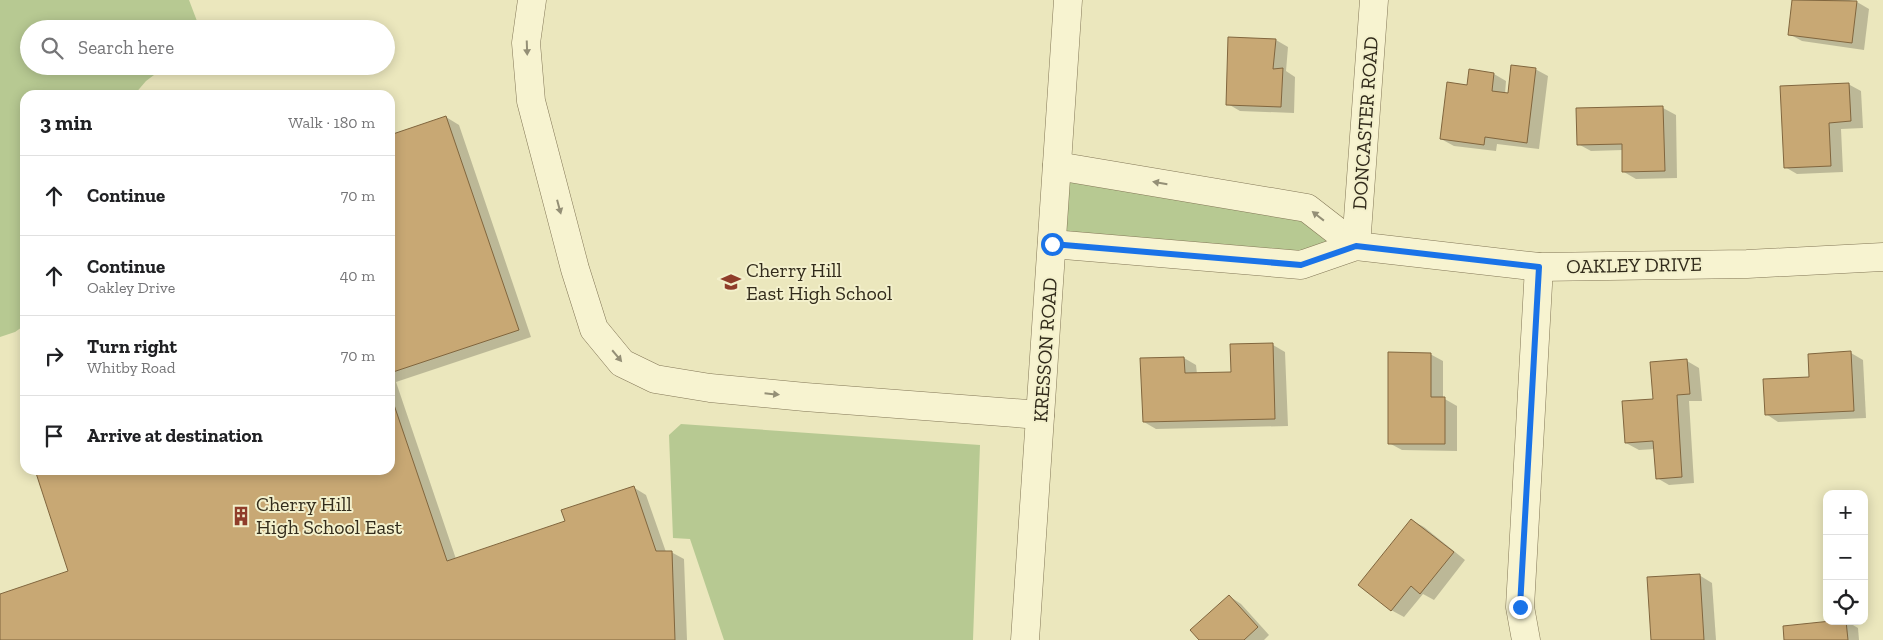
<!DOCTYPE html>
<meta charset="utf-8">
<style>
body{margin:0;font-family:"Zilla Slab",serif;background:#f6f6f6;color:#202124}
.controls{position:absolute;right:15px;bottom:15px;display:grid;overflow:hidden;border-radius:10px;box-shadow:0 2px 12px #0003}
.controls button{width:45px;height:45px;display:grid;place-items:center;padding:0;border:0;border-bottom:1px solid #e0e0e0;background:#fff;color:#202124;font:25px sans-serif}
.stop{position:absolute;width:15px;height:15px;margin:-11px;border:4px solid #1a73e8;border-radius:50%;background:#fff}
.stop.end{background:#1a73e8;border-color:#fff;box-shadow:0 1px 5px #0008}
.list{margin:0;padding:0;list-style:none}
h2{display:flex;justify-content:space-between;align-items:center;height:65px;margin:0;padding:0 20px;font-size:21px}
h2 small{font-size:16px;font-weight:400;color:#757577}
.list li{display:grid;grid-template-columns:32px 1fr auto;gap:15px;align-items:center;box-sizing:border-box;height:80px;padding:0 20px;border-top:1px solid #e0e0e0}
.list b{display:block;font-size:19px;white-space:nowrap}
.list p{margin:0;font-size:16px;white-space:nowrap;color:#757577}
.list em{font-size:16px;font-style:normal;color:#757577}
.icon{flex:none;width:28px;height:28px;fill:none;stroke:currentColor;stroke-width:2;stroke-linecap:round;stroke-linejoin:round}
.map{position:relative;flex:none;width:1883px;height:640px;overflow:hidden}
.search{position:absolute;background:#fff;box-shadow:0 2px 12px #0003;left:20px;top:20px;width:375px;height:55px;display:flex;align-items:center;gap:12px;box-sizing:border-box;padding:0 18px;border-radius:28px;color:#757577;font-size:19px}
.panel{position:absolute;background:#fff;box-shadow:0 2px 12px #0003;left:20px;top:90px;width:375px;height:385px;border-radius:15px}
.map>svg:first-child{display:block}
</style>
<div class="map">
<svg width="1883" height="640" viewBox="0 0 1883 640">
<rect width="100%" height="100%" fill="#ebe7bd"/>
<g fill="#b7c992">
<polygon points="0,0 189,0 200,29 29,29 29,66 166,66 146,81 134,95 25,95 25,325 15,332 0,337"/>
<polygon points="1057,166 1307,208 1356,246 1301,265 1052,244"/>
<polygon points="681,424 980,445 973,640 724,640 690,539 673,538 669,435"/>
</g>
<g fill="#0003">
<polygon points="1794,0 1849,0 1857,2 1869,9 1864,50 1802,41 1789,34"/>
<polygon points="1276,40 1288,47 1286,71 1295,77 1294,113 1240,111 1228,104"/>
<polygon points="1535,69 1548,76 1539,149 1497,144 1496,151 1454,146 1441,139 1468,86 1470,71 1494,74 1506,81 1505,94 1509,95"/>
<polygon points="1848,84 1861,91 1863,128 1841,129 1843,172 1797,174 1785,167"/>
<polygon points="1663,108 1676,115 1677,178 1636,179 1624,172 1623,150 1591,151 1578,144 1578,110"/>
<polygon points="446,117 459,125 531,337 396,382 456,559 566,522 633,487 646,495 666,552 671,552 684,559 687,640 0,640 0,595 70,572 36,470 390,470 390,136"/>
<polygon points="1273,345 1285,352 1288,426 1156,429 1144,422 1184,358 1196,365 1197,374 1232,373"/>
<polygon points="1851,353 1863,360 1866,418 1778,422 1766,414 1810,378"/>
<polygon points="1430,354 1443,361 1443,398 1457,406 1457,451 1402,450 1389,443"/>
<polygon points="1687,361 1699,368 1702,401 1689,401 1694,483 1669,485 1657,478 1655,449 1639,450 1626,443"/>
<polygon points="1411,520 1424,527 1465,560 1434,600 1423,594 1404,617 1391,610"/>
<polygon points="1699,575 1712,583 1716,640 1652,640"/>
<polygon points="1229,596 1241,604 1269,635 1264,640 1200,640"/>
<polygon points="1846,621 1858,628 1859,640 1785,640"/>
</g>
<g fill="#c8a874" stroke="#81663e">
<polygon points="1792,0 1857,1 1852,43 1788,35"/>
<polygon points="1228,37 1276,39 1273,69 1283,68 1281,107 1226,105"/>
<polygon points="1511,65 1536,68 1527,143 1485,137 1484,145 1440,139 1447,82 1467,85 1469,69 1494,73 1492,91 1508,93"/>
<polygon points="1849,83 1851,121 1829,123 1831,166 1784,168 1780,86"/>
<polygon points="1663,106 1665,171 1622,172 1622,144 1577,145 1576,108"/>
<polygon points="446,116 519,330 390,373 390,135"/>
<polygon points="1273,343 1275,419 1143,422 1140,358 1184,357 1185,373 1231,372 1230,344"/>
<polygon points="1851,351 1854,411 1765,415 1763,379 1809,377 1808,354"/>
<polygon points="1388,352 1431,353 1431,397 1445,397 1445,444 1388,444"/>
<polygon points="1687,359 1690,394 1677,395 1682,477 1656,479 1653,441 1625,443 1622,401 1653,399 1650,362"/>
<polygon points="390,393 447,561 565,521 561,510 634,486 656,551 672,551 675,640 0,640 0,594 68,571 35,470 390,470"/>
<polygon points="1411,519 1454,552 1420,594 1411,586 1391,611 1358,585"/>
<polygon points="1700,574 1704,640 1651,640 1647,577"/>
<polygon points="1229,595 1258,627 1244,640 1199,640 1190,630"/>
<polygon points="1831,621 1846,621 1848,640 1784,640 1783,626"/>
</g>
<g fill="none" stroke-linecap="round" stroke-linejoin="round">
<defs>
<g id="minor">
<polyline points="532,0 526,43 531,101 575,269 594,329 622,363 655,379 710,388 805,397 1040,415"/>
<polyline points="1057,166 1307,208 1356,246"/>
<polyline points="1052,244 1301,265 1356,246 1539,267 1747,264 1883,257"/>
<polyline points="1356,246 1374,0"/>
<polyline points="1025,640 1068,0"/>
<polyline points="1526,640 1520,607 1539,267"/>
</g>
</defs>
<use href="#minor" stroke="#837757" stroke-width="29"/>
<use href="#minor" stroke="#f7f3d0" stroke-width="28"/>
</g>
<defs><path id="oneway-solid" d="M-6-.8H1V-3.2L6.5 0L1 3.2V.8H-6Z" transform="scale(1.25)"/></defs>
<g fill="#948f76">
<use href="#oneway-solid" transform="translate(527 48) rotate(88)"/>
<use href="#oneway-solid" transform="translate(1160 183) rotate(-170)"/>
<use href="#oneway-solid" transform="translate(559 207) rotate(75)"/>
<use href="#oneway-solid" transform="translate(1318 216) rotate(-142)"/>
<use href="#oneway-solid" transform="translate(617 356) rotate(50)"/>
<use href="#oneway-solid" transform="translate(772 394) rotate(6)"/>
</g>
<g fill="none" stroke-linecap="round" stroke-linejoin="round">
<polyline stroke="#1a73e8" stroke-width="6" points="1052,244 1301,265 1356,246 1539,267 1520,607"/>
</g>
<defs>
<symbol id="school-bare" viewBox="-9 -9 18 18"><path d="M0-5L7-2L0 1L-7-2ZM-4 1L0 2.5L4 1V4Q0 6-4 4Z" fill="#8f3d2a" stroke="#f3f0cc" stroke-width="2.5" paint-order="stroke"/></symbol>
<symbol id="building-bare" viewBox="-9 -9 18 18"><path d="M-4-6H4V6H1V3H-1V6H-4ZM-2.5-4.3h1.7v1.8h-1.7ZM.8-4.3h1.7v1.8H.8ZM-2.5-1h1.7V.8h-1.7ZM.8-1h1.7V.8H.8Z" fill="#8f3d2a" stroke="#f3f0cc" stroke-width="2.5" paint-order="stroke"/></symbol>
</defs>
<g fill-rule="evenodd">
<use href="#school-bare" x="717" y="268" width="28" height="28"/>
<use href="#building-bare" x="227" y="502" width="28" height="28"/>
</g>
<g text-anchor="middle" stroke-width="4" stroke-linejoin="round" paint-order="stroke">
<g font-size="20" fill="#322b1b" stroke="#f3f0cc">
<text transform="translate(1365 123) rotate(-86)" y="7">DONCASTER ROAD</text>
<text transform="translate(1634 265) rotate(-1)" y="7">OAKLEY DRIVE</text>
<text transform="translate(1045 350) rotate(-86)" y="7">KRESSON ROAD</text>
</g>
<g font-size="20" fill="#322b1b" stroke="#f3f0cc" text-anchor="start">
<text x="746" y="277">Cherry Hill<tspan x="746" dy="23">East High School</tspan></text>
<text x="256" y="511">Cherry Hill<tspan x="256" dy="23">High School East</tspan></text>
</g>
</g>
</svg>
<div class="controls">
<button>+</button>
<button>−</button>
<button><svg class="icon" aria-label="locate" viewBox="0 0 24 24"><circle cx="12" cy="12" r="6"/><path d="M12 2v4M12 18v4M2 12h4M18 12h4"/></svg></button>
</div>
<div class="stop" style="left:1052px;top:244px"></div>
<div class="stop end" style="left:1520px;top:607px"></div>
<div class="search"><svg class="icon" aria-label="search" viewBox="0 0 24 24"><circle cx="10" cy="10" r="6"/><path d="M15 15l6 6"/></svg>Search here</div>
<section class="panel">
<h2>3 min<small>Walk · 180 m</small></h2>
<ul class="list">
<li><svg class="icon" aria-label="ahead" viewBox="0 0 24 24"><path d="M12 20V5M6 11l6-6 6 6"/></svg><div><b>Continue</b></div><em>70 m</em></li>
<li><svg class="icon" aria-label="ahead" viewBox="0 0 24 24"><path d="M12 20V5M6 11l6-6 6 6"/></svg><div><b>Continue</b><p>Oakley Drive</p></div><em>40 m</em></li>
<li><svg class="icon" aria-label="right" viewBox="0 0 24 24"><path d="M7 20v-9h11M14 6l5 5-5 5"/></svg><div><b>Turn right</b><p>Whitby Road</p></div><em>70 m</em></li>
<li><svg class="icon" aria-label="arrive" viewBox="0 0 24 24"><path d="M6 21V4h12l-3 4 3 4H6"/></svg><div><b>Arrive at destination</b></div></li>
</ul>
</section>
</div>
